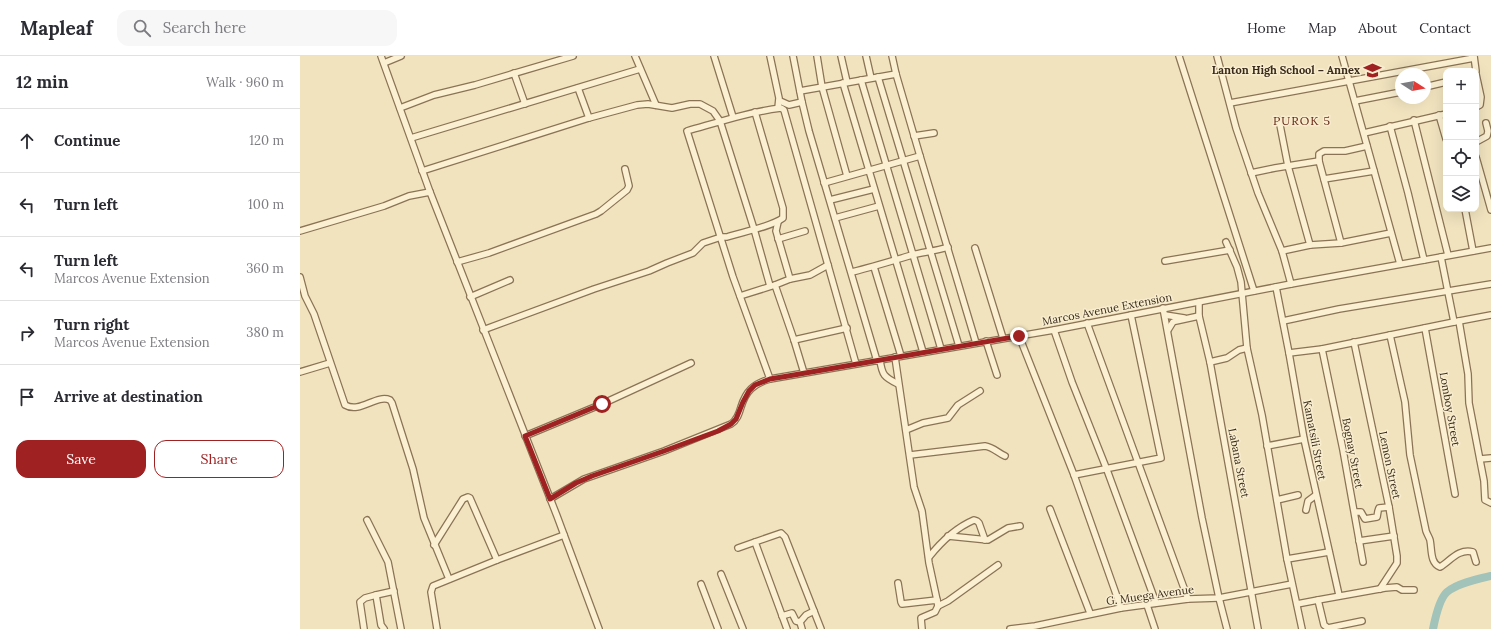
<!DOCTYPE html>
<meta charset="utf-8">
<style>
body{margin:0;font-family:Lora,serif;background:#f7f7f7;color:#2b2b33}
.controls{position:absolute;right:12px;top:12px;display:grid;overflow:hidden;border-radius:8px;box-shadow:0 4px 16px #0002}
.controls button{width:36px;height:36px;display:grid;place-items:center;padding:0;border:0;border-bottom:1px solid #e1e1e2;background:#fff;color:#2b2b33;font:20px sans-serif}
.compass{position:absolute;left:1095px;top:12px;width:36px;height:36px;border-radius:50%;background:#fff;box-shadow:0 4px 16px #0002;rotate:101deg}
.stop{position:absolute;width:12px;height:12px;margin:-9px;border:3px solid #9f2121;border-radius:50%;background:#fff}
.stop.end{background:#9f2121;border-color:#fff;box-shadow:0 1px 4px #0008}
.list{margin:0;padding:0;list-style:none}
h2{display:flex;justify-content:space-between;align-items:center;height:52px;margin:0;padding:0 16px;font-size:17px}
h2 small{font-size:13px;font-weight:400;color:#7c7c81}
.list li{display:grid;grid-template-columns:26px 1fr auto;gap:12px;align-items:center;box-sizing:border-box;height:64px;padding:0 16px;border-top:1px solid #e1e1e2}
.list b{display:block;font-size:15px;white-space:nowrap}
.list p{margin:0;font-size:13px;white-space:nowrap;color:#7c7c81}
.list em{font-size:13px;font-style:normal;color:#7c7c81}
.actions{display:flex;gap:8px;padding:12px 16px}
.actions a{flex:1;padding:9px 0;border:1px solid #9f2121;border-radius:12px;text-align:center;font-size:14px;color:#9f2121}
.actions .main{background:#9f2121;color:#fff}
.icon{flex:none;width:22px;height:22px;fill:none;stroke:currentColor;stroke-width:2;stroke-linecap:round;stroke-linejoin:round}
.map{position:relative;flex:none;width:1191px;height:573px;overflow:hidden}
header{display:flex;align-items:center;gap:24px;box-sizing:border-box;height:56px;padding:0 20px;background:#fff;border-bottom:1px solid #e1e1e2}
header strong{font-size:19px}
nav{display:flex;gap:22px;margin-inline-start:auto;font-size:14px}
.search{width:280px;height:36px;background:#f7f7f7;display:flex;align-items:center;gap:10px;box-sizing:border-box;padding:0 14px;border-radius:12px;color:#7c7c81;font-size:15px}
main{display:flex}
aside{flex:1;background:#fff}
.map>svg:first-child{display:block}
</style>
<header>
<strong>Mapleaf</strong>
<div class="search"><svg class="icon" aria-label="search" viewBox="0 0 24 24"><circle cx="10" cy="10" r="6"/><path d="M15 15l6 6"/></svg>Search here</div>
<nav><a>Home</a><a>Map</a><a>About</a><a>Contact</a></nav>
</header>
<main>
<aside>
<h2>12 min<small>Walk · 960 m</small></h2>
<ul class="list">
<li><svg class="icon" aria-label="ahead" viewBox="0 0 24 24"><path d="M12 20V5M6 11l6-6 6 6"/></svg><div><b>Continue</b></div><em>120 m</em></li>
<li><svg class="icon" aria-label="left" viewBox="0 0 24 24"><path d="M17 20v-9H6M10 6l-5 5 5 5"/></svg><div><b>Turn left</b></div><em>100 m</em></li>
<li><svg class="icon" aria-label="left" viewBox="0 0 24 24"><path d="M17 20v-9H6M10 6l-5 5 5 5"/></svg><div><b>Turn left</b><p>Marcos Avenue Extension</p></div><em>360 m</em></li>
<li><svg class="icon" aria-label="right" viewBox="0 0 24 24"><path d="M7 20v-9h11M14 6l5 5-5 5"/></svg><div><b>Turn right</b><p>Marcos Avenue Extension</p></div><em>380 m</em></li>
<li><svg class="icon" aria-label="arrive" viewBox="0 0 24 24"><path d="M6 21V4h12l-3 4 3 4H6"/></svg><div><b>Arrive at destination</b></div></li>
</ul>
<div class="actions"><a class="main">Save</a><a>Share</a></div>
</aside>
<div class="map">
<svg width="1191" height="573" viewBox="0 0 1191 573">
<rect width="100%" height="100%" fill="#f1e3be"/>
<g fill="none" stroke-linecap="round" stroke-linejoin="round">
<path stroke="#a2c3b9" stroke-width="8" d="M 1133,573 C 1135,563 1140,542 1147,536 C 1158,527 1178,523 1191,520"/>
<defs>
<g id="minor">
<polyline points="81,0 130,136 257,460 299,573"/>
<polyline points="335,0 356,49"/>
<polyline points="414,0 433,61"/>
<polyline points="470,0 479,42 478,52"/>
<polyline points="493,0 502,46 509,75 577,305"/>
<polyline points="517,0 522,31 547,120"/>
<polyline points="541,0 547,26"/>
<polyline points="566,0 571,22"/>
<polyline points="592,0 596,18 620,100 676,287"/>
<polyline points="879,0 954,235"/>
<polyline points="917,0 936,72 958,137 982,195 991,228"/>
<polyline points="1042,0 1100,208"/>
<polyline points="1174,0 1176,15"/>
<polyline points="84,7 101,0"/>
<polyline points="214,17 225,48"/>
<polyline points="1176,18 1181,41 1180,49 1176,51"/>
<polyline points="578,21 659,290"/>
<polyline points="561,24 641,293"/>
<polyline points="543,27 623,296"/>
<polyline points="1125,31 1146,26"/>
<polyline points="278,32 289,62"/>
<polyline points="500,35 596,18"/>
<polyline points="480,45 489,49 502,46"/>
<polyline points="1055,45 1101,36"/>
<polyline points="930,47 1174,2"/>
<polyline points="100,52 134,39 175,29 273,0"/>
<polyline points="1139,59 1146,83"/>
<polyline points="979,64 988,110 1010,189 982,195"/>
<polyline points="1114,64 1148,199"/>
<polyline points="1090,70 1108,137 1124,204"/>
<polyline points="1064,77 1146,58"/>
<polyline points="614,80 634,77"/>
<polyline points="111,82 340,13"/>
<polyline points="1176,86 1187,80 1188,75 1186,67"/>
<polyline points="1176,101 1191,154"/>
<polyline points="1019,105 1019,98 1024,95 1045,95 1067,90"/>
<polyline points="122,115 289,62 337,49 348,48 372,52 390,48 400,48 413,55 420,65 454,173 470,230"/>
<polyline points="951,117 975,112 1019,105 1041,187"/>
<polyline points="1024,123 1074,115"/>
<polyline points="524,127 620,100"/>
<polyline points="530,144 574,133"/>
<polyline points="1165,153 1173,195"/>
<polyline points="535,162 579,150"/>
<polyline points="0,175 84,150 109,140 130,136"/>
<polyline points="478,183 505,175"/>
<polyline points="926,186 937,211 941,226 947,292 962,359 987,503 1002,573"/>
<polyline points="1010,189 1041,187 1091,177"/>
<polyline points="675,192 703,282"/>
<polyline points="1141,201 1154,266 1191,259"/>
<polyline points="865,205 930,194"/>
<polyline points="157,206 189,197 296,158 301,155 327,134 329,130 325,113"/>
<polyline points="574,211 601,300"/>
<path d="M 552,216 C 572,211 592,205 612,199 C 624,196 636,195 648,191"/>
<path d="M 0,221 L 5,240 L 14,258 L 45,349 C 60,358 76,338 90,344 L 92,347 L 113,413 L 124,462 L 149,523"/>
<polyline points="490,223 510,219 528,209"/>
<polyline points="475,229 490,223 476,175 478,166"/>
<polyline points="976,231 989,297 1004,383 1039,539"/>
<polyline points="440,240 475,229 494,284 504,317"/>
<polyline points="170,241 210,224"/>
<polyline points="899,246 899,260 910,306 958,573"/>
<polyline points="863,252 902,462 919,542 927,573"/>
<polyline points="865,259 884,262"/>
<polyline points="983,265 1039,253 1191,228"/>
<polyline points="1159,265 1168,318 1169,347 1184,425 1185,444 1191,447"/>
<polyline points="787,267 888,543"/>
<polyline points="1125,272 1155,438"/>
<path d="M 183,274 L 294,233 L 349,215 L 367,207 L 393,197 L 403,187 L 421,181 L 427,181 C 442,176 471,171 483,162 L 483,152 L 455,56"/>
<polyline points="754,274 772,326 807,414 856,547"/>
<polyline points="868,274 873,266 876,265 899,260"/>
<path d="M 1090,279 L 1105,346 L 1110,399 L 1126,475 C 1127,478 1129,481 1130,484 C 1132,494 1130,507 1140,511 C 1150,505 1159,492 1173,496 L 1176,506"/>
<polyline points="719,280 774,419 821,552"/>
<polyline points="494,284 547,272"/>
<polyline points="686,285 697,319"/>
<polyline points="1054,286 1089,451 1097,500 1097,507 1080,533"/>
<polyline points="1022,293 1043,394 1063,506"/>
<polyline points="989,297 1022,293 1154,266"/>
<polyline points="595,301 614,431 622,455 629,507 637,544"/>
<path d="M 580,304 C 582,319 584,321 598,328"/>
<polyline points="910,306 927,302 939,294 947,292"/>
<polyline points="0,316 30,307"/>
<path d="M 470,323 L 433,221 L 387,75 C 419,66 449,56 481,52 L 484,54 L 556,308"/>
<polyline points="606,374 623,367 648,362 658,349 680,335"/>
<polyline points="225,380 302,348 391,307"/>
<polyline points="967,390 1004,383"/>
<path d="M 610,399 L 685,390 C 693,391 698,397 705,400"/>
<polyline points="1180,403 1191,402"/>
<polyline points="774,419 861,402 831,259"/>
<path d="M 250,443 L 284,423 L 364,395 L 431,368 C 437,364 439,358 441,351 C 446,335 453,328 470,323 L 754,274 L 991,228 L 1191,192"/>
<polyline points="977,444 998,439"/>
<polyline points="750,453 790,557"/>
<polyline points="1006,454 1008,445 1016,439"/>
<polyline points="1055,456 1061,456 1065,463 1077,461 1078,455 1079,452 1089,451"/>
<polyline points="67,464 88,506 101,573"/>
<polyline points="648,480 688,484 708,472 720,470"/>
<polyline points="1059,485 1094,480"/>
<polyline points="134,489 163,443 168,441 170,442 197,504"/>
<polyline points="438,492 455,486"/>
<path d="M 629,501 C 641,486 655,472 674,464 L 677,465 L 679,467 L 685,484"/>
<polyline points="987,503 1029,496"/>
<polyline points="421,518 443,573"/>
<polyline points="598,527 601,546 602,548 637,544 638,550 635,556 621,562 622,573"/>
<polyline points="401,528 418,573"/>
<polyline points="1018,544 1085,532 1097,531 1102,534 1114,534"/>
<polyline points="997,548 1018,544 1024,569 1028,572 1062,565"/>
<polyline points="847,549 855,573"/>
<polyline points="638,550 648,545 698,509"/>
<polyline points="482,560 492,557 496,565 500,566 506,559 514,555"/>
<polyline points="500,566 502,573"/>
<polyline points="64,573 60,546 65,542 76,539"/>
<polyline points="84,573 81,569 76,539 94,535"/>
<polyline points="137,573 131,536 133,530 197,504 264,479"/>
<polyline points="487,573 455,486 481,477 485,481 521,573"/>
<polyline points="710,573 735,570 821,552 888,543 919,542 992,528"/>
</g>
</defs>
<use href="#minor" stroke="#8b7355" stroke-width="8"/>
<use href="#minor" stroke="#fbf0d2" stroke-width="5.5"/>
</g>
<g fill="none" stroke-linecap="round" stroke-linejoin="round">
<polyline stroke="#9f2121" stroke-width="5" points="302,348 225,380 250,443 276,427 292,420 364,395 418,375 431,368 436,363 443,346 449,335 455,329 470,323 488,320 719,280"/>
</g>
<defs>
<symbol id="school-bare" viewBox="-9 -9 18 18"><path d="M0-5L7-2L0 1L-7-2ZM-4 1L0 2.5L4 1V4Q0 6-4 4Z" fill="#9f2121" stroke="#f8edcf" stroke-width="2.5" paint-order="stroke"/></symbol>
</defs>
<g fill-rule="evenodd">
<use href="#school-bare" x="1060" y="2" width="25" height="25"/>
</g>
<g text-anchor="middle" stroke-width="3" stroke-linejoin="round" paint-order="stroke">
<g font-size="11" font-weight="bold" fill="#392a1b" stroke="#f8edcf" text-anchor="end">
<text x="1060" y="18">Lanton High School – Annex</text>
</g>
<g font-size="11" fill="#392a1b" stroke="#f8edcf">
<text transform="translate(807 253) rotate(-11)" y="4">Marcos Avenue Extension</text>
<text transform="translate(1150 353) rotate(80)" y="4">Lomboy Street</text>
<text transform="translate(1015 384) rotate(79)" y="4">Kamatsili Street</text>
<text transform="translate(1053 397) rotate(79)" y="4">Bognay Street</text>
<text transform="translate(939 407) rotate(79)" y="4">Labana Street</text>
<text transform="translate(1090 409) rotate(78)" y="4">Lemon Street</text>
<text transform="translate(850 539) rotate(-8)" y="4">G. Muega Avenue</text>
</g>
<g font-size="12" letter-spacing="1" fill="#692917" stroke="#f8edcf">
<text x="1002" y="69">PUROK 5</text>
</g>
</g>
</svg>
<div class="controls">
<button>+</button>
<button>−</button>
<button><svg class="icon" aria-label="locate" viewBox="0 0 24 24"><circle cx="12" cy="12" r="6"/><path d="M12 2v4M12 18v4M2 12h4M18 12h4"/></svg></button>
<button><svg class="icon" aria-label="layers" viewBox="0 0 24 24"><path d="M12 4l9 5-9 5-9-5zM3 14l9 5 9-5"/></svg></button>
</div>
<svg class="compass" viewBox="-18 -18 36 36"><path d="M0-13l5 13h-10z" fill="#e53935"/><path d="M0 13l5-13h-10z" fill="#7c7c81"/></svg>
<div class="stop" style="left:302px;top:348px"></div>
<div class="stop end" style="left:719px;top:280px"></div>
</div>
</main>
